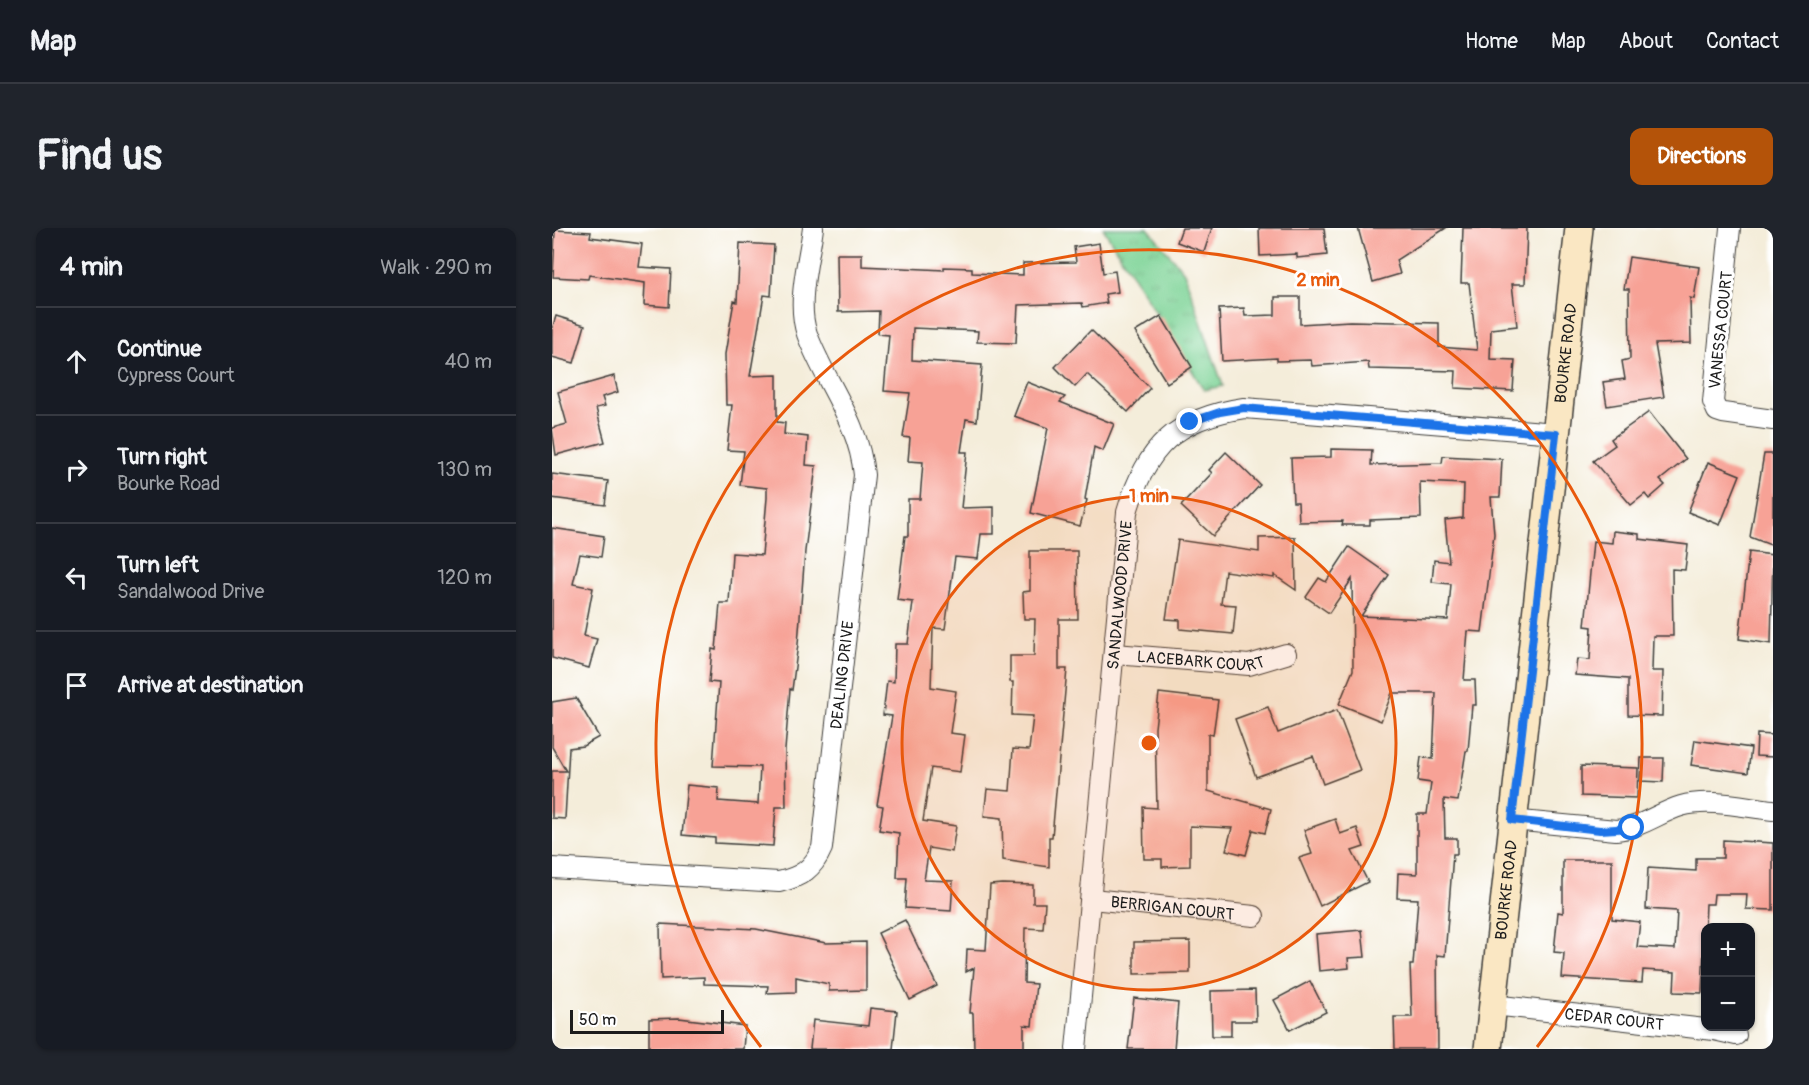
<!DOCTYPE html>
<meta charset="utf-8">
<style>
body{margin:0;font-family:Pangolin,sans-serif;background:#20242c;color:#f1f3f6}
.controls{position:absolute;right:18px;bottom:18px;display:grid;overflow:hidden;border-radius:12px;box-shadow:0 2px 4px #0004}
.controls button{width:54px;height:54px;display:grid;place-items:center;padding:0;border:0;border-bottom:2px solid #363941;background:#171b24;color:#f1f3f6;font:30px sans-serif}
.scale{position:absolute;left:18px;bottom:15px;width:154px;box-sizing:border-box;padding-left:6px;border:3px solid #1c1c1c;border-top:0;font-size:16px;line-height:21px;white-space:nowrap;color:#1c1c1c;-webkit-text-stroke:4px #fff;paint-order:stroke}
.stop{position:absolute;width:18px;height:18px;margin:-14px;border:4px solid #1a73e8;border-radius:50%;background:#fff}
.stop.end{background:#1a73e8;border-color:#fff;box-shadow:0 2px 6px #0008}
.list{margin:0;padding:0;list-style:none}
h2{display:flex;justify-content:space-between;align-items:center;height:78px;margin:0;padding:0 24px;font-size:26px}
h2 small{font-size:20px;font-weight:400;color:#9ea1a6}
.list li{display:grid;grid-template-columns:39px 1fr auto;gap:18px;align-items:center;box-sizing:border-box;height:108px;padding:0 24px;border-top:2px solid #363941}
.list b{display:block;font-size:22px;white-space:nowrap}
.list p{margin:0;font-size:20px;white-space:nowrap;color:#9ea1a6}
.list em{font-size:20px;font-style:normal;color:#9ea1a6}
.icon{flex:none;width:33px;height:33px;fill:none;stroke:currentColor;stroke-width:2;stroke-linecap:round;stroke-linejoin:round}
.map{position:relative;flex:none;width:1221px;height:821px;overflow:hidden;border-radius:12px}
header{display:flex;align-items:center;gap:36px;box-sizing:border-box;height:84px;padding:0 30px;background:#171b24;border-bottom:2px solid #363941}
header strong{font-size:28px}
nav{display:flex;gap:33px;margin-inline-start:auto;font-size:21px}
.intro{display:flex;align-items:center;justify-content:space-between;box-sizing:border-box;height:144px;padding:0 36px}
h1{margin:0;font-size:42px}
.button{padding:15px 27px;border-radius:12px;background:#b45309;color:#fff;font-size:21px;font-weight:700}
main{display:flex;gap:36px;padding:0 36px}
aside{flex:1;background:#171b24;border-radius:12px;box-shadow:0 2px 4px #0004}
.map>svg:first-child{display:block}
</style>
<header>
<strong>Map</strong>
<nav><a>Home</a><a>Map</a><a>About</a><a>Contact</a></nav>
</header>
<div class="intro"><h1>Find us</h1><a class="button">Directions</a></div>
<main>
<aside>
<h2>4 min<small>Walk · 290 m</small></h2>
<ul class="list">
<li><svg class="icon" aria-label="ahead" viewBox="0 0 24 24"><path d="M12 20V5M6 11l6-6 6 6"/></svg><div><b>Continue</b><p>Cypress Court</p></div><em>40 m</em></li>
<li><svg class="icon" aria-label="right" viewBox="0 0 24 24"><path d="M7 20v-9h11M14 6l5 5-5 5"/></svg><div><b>Turn right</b><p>Bourke Road</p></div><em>130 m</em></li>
<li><svg class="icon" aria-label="left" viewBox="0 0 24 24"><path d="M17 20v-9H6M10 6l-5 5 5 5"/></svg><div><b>Turn left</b><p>Sandalwood Drive</p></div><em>120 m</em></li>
<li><svg class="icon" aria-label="arrive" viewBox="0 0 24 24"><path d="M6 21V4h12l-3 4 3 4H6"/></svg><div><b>Arrive at destination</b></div></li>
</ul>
</aside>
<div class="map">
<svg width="1221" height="821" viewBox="0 0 1221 821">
<defs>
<pattern id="park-tufts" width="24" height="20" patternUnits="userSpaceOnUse" patternTransform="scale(1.5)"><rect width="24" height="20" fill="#7fd498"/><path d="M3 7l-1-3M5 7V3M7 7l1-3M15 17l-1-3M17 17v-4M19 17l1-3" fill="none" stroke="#6db582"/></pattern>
</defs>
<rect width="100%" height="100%" fill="#fff"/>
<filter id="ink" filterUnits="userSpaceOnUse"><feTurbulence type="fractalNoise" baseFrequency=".0167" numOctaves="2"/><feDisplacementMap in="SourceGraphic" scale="12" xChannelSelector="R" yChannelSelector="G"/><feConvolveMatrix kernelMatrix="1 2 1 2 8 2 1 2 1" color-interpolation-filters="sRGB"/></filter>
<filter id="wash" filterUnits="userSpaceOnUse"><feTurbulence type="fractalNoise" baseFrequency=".008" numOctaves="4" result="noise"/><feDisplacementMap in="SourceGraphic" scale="24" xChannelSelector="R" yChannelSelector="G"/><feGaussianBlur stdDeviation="1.35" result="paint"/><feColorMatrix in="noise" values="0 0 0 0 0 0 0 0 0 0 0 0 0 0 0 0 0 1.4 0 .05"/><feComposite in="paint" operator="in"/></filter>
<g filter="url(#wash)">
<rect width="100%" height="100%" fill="#f4edda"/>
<polygon fill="url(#park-tufts)" stroke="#4e785a" stroke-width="1.5" points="551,0 596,0 632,44 671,158 652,162"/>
<g id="blocks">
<g fill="#f7a296">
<polygon points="630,0 660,0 652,24 625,14"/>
<polygon points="707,0 772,0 775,27 745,30 745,26 708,28"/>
<polygon points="806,0 894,0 844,32 848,46 821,54"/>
<polygon points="911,0 975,0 973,56 960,56 965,98 939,101 938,131 963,132 961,163 903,160 904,143 817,141 816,134 760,138 759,132 725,133 725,130 670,133 667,81 692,80 693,88 723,87 723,69 748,69 748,96 798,93 887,95 887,119 925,122 917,55 909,55"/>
<polygon points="3,2 39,4 38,9 90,16 87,39 119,41 117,79 92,77 93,55 37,47 36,51 1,49"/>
<polygon points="188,15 222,17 219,68 212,67 198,148 225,147 225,194 233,195 232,206 256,209 254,237 264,238 253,323 246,416 240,462 238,461 233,522 234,579 224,579 221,618 163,615 163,610 130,607 135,557 167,560 166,573 206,576 208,539 161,538 167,455 157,454 160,421 164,422 168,375 177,375 180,325 210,327 215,270 215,260 188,257 192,223 175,222 180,177 174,177 173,126 182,73 185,74"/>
<polygon points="547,15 551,45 563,43 566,64 553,66 555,75 531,79 530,75 466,77 464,115 425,114 426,103 361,100 360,132 430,137 425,193 414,191 409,224 415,224 409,280 442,279 442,306 429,306 426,331 403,329 393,401 381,400 379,459 404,463 398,505 413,507 408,544 379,540 371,593 404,598 400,624 377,620 372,652 401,653 399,683 353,680 355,650 345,650 347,605 327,602 331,578 325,577 340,488 331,487 335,453 342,454 343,416 356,416 361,374 345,372 353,308 356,308 356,271 368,271 371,234 356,233 358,210 351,209 358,165 332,163 337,107 326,106 327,83 286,84 285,26 310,26 310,38 392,42 392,39 420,40 420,45 471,47 471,35 524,34 522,19"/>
<polygon points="1077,29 1147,39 1142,71 1138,70 1139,115 1103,116 1112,169 1055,178 1051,154 1073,151 1070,133 1078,131 1077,61 1072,61"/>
<polygon points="4,88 33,97 22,135 0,129 0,101"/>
<polygon points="609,88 640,139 615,155 583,104"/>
<polygon points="539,102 598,160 576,184 535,146 523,159 503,139"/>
<polygon points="62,148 66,164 50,169 53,178 44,180 53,214 4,227 0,200 15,196 6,164"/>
<polygon points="475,154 513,169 508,174 562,196 551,223 542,219 533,271 535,272 528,298 479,285 496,200 462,188"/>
<polygon points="1097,184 1134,231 1108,252 1113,257 1097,271 1093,266 1079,277 1041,233 1063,217 1059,211"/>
<polygon points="779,221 820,222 819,237 890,235 891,228 950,231 948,269 939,269 942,306 930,404 916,403 912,452 923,452 924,477 920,477 916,523 914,523 906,573 892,571 893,610 905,610 905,626 901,626 893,728 885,727 886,821 843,821 842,789 860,789 858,737 861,737 866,671 845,670 846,645 865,646 865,586 875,586 879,555 866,553 869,529 881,531 884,465 840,465 829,493 787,476 801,442 800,351 777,385 754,369 767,350 774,354 797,319 837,347 809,388 896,392 899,356 880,354 882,332 897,334 893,292 911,290 912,256 868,254 869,290 818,292 818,297 790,297 791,293 747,294 746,274 741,274 739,230 779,229"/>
<polygon points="674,224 708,257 661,308 629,278 660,245 657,242"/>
<polygon points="1212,226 1221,226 1221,318 1198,309"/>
<polygon points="1156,234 1188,247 1168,297 1136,284"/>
<polygon points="0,246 56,253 53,277 0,270"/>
<polygon points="0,300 52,308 49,329 28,326 21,356 41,360 32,408 45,411 37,440 0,430"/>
<polygon points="1061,303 1087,306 1087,311 1136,317 1133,342 1120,341 1121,408 1101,408 1100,443 1111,443 1110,488 1076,487 1076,451 1023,447 1025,431 1038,432 1040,399 1033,398 1041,313 1060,315"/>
<polygon points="743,309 744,362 722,347 722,350 673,343 669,376 684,377 681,406 628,401 628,392 614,391 626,312 707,324 707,310"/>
<polygon points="478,323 525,323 526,391 507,391 507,441 515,441 500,609 497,609 497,639 451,632 450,590 432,588 435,561 458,563 461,521 477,522 481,488 460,487 461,454 458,454 458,428 482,428 483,391 472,391 471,364 478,363"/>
<polygon points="1197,324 1221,327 1219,416 1187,411"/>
<polygon points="607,465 666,472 661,507 656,506 656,563 719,581 713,605 701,602 694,627 674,622 680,600 638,598 638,638 610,639 610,631 592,631 591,579 605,580 603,500"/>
<polygon points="24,470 47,509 31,518 17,520 13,591 0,590 0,543 14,543 0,519 0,474"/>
<polygon points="716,479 726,505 785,482 808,542 771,556 761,528 704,549 683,491"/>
<polygon points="1205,506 1221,507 1221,529 1204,528"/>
<polygon points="1143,512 1199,520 1196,545 1139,537"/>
<polygon points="1089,530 1112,530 1111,554 1088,553"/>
<polygon points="1029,538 1086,540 1085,570 1029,568"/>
<polygon points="783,591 788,606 805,600 812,619 800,623 816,654 768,678 747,630 760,626 752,602"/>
<polygon points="1171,612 1221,615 1221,682 1194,681 1195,666 1162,666 1161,676 1154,676 1150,765 1122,764 1123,744 1091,742 1090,755 1010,750 1012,725 1002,724 1006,684 1011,685 1011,632 1060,632 1060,691 1088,694 1085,719 1123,721 1125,683 1094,681 1096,640 1144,643 1144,630 1171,630"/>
<polygon points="451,656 481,657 481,675 493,675 491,701 473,700 472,755 484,756 480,798 472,797 472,821 422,821 421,785 418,785 422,740 414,744 415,721 434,722 438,657"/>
<polygon points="353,692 385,758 358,772 326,705"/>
<polygon points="108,696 204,701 274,715 314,714 314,762 277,763 277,756 244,749 244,764 215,765 216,758 152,756 152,749 109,751"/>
<polygon points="810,702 813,729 796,730 797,740 767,743 764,706"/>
<polygon points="638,713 638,745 582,746 582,714"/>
<polygon points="758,753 774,784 738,802 722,772"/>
<polygon points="703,762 704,793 679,793 679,808 660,808 659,763"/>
<polygon points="582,770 626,775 622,821 576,821"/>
<polygon points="318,780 345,783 341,821 258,821 261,792 316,798"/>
<polygon points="127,790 193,798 191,821 97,821 97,791"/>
</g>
</g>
</g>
<g filter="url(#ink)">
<use href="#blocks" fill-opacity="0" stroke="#3c3b38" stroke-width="1.5"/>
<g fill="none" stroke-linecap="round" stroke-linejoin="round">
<defs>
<g id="street">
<polyline points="1178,0 1161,174 1165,183 1171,185 1221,192"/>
<path id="s1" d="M 563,426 L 697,437 L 734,426"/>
<path d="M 960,592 L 1064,602 C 1089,600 1106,585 1129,578 C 1157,570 1192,579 1221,582"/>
<path id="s2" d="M 0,640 L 227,654 C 249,649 261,641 270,620 L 312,247 C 307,193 273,155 255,106 C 244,74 257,32 261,0"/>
<path id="s3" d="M 540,671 L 702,688"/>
<path id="s4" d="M 941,777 L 1162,802 L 1184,807"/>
<path id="s5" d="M 524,821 L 575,284 C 594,219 624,190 692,180 L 1004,205"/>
</g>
<g id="secondary">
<path id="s6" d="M 936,821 L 1027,0"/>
</g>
</defs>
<use href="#street" stroke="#3c3b38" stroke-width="22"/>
<use href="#secondary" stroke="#3c3b38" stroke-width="30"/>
<use href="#street" stroke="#fff" stroke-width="20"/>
<use href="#secondary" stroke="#fae7c3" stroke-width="27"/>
</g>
</g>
<g fill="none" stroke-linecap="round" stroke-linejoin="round" filter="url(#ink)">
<polyline stroke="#1a73e8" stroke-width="8" points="638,194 668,184 692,180 1004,206 960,592 1048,602 1080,600"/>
</g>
<circle cx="597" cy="515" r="247" fill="#e8590c" fill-opacity=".12"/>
<g fill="none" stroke="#e8590c" stroke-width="3">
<circle cx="597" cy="515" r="247"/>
<path d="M209 819A493 493 0 1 1 985 819"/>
</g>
<g text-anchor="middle" stroke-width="6" stroke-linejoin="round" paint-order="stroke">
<g font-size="16" fill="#1c1c1c" stroke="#fff">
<text transform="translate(1168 102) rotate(-84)" y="6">VANESSA COURT</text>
<text dy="6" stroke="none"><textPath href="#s6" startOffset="700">BOURKE ROAD</textPath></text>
<text dy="6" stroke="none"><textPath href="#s5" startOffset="456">SANDALWOOD DRIVE</textPath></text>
<text dy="6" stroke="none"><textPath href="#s1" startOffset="86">LACEBARK COURT</textPath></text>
<text dy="6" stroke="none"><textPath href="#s2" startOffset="459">DEALING DRIVE</textPath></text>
<text dy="6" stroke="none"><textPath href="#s6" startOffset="160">BOURKE ROAD</textPath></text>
<text dy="6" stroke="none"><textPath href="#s3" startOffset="81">BERRIGAN COURT</textPath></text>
<text dy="6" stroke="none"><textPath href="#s4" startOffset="122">CEDAR COURT</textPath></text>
</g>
</g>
<circle cx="597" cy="515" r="9" fill="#e8590c" stroke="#fff" stroke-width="3"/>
<g font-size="18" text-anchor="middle" font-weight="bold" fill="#e8590c" stroke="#fff" stroke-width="6" stroke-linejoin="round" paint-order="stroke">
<text x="766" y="58">2 min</text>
<text x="597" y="274">1 min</text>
</g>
</svg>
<div class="controls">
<button>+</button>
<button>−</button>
</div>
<div class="scale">50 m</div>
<div class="stop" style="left:1080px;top:600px"></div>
<div class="stop end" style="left:638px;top:194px"></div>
</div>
</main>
